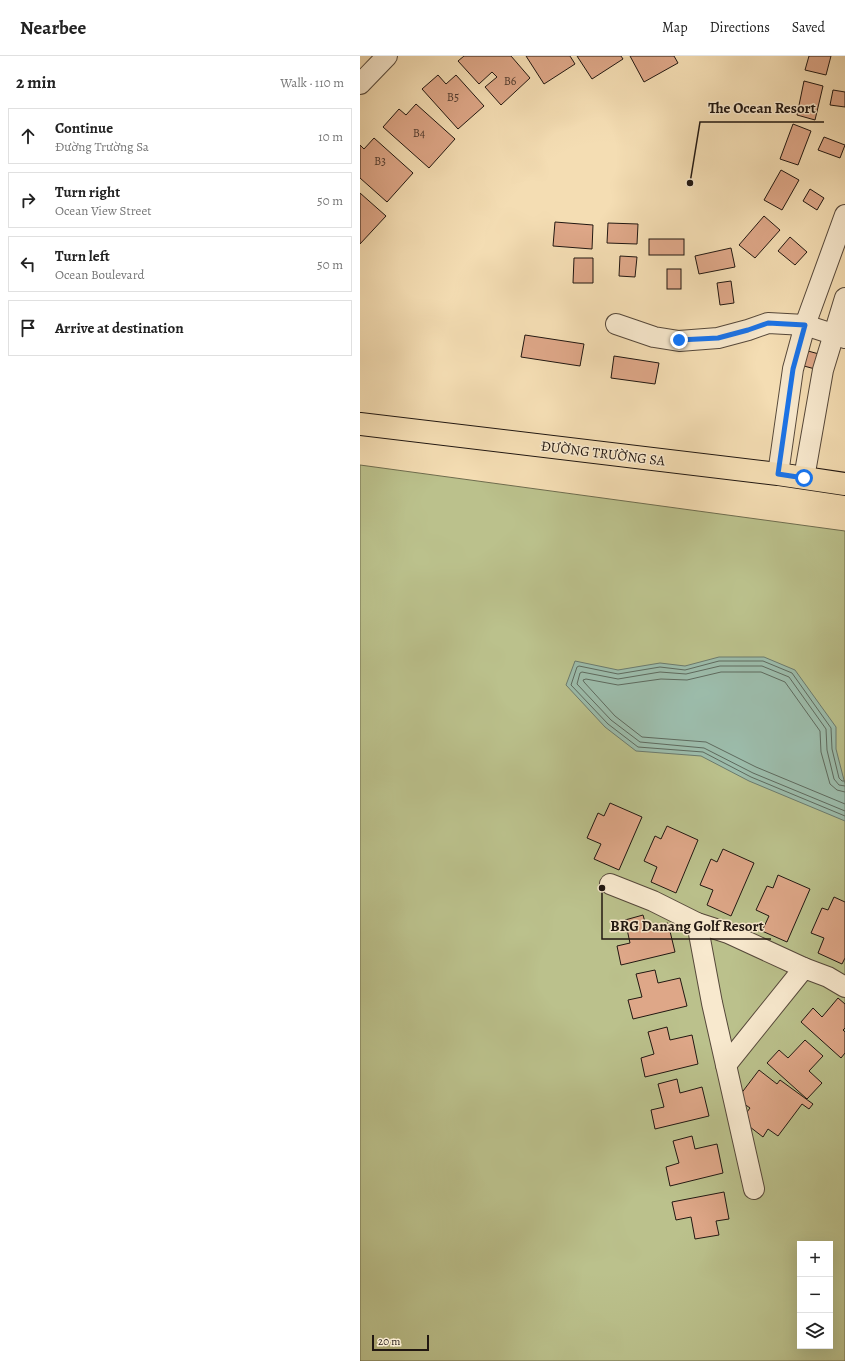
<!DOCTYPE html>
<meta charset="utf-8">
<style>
body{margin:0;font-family:Alegreya,serif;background:#f2f2f2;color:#222}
.controls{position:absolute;right:12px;bottom:12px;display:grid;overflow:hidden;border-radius:0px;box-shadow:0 4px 16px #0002}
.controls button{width:36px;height:36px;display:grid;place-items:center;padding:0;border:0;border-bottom:1px solid #e0e0e0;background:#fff;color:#222;font:20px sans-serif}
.scale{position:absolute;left:12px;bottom:10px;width:57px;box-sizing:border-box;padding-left:4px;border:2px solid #211711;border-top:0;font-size:11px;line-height:14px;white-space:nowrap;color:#211711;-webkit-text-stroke:3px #f8e9ce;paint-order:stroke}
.stop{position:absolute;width:12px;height:12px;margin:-9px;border:3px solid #1a73e8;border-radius:50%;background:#fff}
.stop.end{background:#1a73e8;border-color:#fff;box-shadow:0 1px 4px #0008}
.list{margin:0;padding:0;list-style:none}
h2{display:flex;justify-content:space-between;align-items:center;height:52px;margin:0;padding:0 16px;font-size:17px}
h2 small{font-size:13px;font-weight:400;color:#767676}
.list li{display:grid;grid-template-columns:26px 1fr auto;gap:12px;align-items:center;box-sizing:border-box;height:56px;margin:0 8px 8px;padding:0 8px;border:1px solid #e0e0e0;border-radius:0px}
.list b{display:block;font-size:15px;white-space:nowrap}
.list p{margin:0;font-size:13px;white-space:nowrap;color:#767676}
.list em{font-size:13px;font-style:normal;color:#767676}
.icon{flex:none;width:22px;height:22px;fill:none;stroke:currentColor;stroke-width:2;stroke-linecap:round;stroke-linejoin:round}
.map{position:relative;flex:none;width:485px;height:1305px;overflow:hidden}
header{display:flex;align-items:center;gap:24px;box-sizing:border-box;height:56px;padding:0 20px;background:#fff;border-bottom:1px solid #e0e0e0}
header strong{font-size:19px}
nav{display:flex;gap:22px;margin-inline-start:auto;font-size:14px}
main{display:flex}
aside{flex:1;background:#fff}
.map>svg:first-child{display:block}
</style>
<header>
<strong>Nearbee</strong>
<nav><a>Map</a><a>Directions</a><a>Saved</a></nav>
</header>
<main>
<aside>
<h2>2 min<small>Walk · 110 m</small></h2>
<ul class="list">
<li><svg class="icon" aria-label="ahead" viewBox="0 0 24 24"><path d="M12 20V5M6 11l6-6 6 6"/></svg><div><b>Continue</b><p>Đường Trường Sa</p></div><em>10 m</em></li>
<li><svg class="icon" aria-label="right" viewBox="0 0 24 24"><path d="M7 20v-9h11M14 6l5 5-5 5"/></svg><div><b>Turn right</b><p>Ocean View Street</p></div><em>50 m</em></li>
<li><svg class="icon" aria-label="left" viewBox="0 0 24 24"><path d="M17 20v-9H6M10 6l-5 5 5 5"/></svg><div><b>Turn left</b><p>Ocean Boulevard</p></div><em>50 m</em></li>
<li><svg class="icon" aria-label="arrive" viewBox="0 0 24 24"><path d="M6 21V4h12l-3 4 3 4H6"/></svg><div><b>Arrive at destination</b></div></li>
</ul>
</aside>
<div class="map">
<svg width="485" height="1305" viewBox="0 0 485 1305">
<rect width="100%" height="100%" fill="#f4ddb3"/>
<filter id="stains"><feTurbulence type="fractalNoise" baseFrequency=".005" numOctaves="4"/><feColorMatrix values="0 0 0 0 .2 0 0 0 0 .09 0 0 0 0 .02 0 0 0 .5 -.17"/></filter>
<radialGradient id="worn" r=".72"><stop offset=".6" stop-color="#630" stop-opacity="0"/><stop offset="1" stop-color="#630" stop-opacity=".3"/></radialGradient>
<path fill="#bbc18c" stroke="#6e6c4e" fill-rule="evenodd" d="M 0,409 L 485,475 L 485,1305 L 0,1305 ZM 440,1188 L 470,1188 L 470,1290 L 440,1290 Z"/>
<polygon fill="#9cbcab" stroke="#6b7a6d" points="359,601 404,601 435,614 476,671 476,693 485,728 485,765 389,725 341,700 276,695 245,671 206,629 215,605 258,614 300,607 325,610"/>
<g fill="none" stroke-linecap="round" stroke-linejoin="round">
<g stroke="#5e6a5e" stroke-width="1">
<polyline points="485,725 482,725 479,722 472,693 471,672 432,617 403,605 359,605 325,614 300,611 258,618 219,610 217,611 211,629 248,668 278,691 343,696 391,721 485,760"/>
<polyline points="485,730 479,729 474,723 467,694 466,673 429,621 402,610 360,610 326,618 300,616 258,623 222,616 220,617 217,628 251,664 280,686 344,692 393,717 485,755"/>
<polyline points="485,736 477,734 470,728 461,696 460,675 425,626 401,616 361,616 327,624 301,623 258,629 226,623 223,624 224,626 255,660 282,681 346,686 396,711 485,748"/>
</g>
</g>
<g fill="#dea788" stroke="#211711">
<polygon points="104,0 151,0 170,22 141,49 125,31 137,21 132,16 119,28 98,5"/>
<polygon points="166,0 210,0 215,8 184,28"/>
<polygon points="217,0 261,0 263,3 232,23"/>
<polygon points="270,0 314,0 318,7 284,26"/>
<polygon points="449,0 471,0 466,19 445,14"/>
<polygon points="78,19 86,28 96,19 124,50 98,73 62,33"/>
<polygon points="444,25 463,30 455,64 437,59"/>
<polygon points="473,34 485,36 485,51 470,49"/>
<polygon points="56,48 95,83 69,112 23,71 39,53 46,59"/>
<polygon points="433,68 451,75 438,109 420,103"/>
<polygon points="464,81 485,89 480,102 458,94"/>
<polygon points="14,82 53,117 27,146 0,122 0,89 4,93"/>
<polygon points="421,114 439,124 422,154 404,144"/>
<polygon points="450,133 464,142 457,154 443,145"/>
<polygon points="0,137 26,160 0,188"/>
<polygon points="404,160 420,174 395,202 379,189"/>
<polygon points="195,166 233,169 232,193 193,190"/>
<polygon points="248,167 278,168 277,188 247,187"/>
<polygon points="430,181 447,196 435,209 418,195"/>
<rect x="289" y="183" width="35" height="16"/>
<polygon points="371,192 375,211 339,218 335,200"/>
<polygon points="260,200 277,201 275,221 259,220"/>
<polygon points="214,202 233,202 233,227 213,227"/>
<rect x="307" y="213" width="14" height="20"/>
<polygon points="371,225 374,247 360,249 357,227"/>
<polygon points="165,279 224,288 220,310 161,301"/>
<polygon points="448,295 459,298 455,313 444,310"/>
<polygon points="254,300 299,307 295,328 251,322"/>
<polygon points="250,747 282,761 259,814 234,803 241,788 227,782 238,757 244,760"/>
<polygon points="307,770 338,784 316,837 291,826 297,811 284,805 295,780 301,783"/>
<polygon points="363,793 394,807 371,860 347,849 353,834 340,829 351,803 357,806"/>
<polygon points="418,819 450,833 427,886 402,875 409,860 396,854 407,830 413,832"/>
<polygon points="474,841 485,846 485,902 482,908 458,897 464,882 451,877 462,852 468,854"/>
<polygon points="283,859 287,873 308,867 315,896 261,909 257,890 270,887 265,864"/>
<polygon points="295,914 298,927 320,922 327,950 273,963 268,944 282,941 276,918"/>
<polygon points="478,942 485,948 485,972 483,974 485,976 485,997 481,1002 441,966 453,952 462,961"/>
<polygon points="307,971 310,984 332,979 338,1008 285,1021 281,1002 294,998 288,976"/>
<polygon points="445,984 463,1000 449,1015 462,1027 447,1043 407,1007 419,994 428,1002"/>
<polygon points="399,1014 417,1028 420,1024 453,1048 449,1053 442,1048 418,1080 408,1073 403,1081 381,1064 390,1052 377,1043"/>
<polygon points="317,1023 320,1037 342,1031 349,1060 295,1073 291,1054 304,1051 298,1028"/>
<polygon points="332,1080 335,1093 357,1088 363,1117 310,1130 306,1111 319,1107 313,1085"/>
<polygon points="364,1136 369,1163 356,1165 359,1179 335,1183 331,1161 316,1164 312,1146"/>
</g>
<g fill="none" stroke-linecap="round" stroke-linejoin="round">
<defs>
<g id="minor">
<polyline points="0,28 27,0"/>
<polyline points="256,268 294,281 319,285 358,282 388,274 408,267 445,269 485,282"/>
<polyline points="418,418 433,313 445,269 485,159"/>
<polyline points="444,422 463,314 485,242"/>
<polyline points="250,828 293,845 337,867 368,877 444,912"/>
<polyline points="337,867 352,947 394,1133"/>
<polyline points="366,1009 444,912 468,921 485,931"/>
</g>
<polyline id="major" points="0,368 418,418 485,428"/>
</defs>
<use href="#minor" stroke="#56483a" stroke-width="22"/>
<use href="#major" stroke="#211711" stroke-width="24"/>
<use href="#minor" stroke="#f8e9ce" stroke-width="20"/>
<use href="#major" stroke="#f4ddb3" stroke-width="22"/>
</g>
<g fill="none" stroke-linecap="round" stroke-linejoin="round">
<polyline stroke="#1a73e8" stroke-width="5" points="319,284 358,282 388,274 408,267 445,269 433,313 418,418 444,422"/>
</g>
<g text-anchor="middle" stroke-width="3" stroke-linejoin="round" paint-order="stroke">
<g font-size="12" fill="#503b2f">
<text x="150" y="29">B6</text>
<text x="93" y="45">B5</text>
<text x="59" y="81">B4</text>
<text x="20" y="109">B3</text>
</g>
<g font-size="14" fill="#211711" stroke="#f8e9ce">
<text transform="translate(243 397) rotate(7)" y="5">ĐƯỜNG TRƯỜNG SA</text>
</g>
</g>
<path fill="none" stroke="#211711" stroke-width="1.5" d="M330 127L340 66H464M242 832L242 883H411"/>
<g fill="#211711" stroke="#f8e9ce" stroke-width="1.5">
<circle cx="330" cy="127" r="4"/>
<circle cx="242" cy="832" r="4"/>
</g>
<g font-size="15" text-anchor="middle" font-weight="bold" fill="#211711" stroke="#f8e9ce" stroke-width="3" stroke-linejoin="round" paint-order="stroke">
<text x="402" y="57">The Ocean Resort</text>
<text x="327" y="875">BRG Danang Golf Resort</text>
</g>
<rect width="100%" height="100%" filter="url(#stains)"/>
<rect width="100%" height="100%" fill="url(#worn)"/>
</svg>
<div class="controls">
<button>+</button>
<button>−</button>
<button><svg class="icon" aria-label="layers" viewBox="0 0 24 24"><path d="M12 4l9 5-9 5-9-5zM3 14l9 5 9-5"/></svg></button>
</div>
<div class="scale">20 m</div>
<div class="stop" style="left:444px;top:422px"></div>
<div class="stop end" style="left:319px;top:284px"></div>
</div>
</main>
